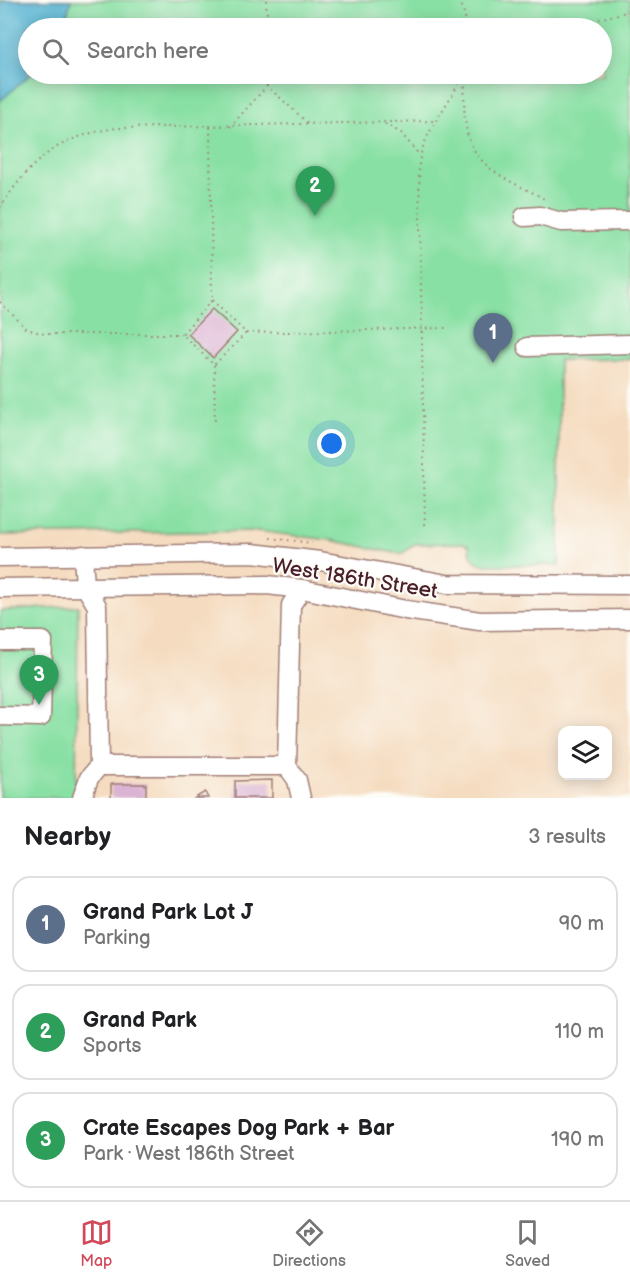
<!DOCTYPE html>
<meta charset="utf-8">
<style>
body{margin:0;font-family:"Balsamiq Sans",sans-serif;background:#f6f6f6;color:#202124}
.controls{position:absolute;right:18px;bottom:18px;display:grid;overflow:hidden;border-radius:12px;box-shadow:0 3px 15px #0003}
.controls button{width:54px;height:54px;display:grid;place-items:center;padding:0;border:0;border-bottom:2px solid #e0e0e0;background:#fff;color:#202124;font:30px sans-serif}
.you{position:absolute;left:332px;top:444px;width:21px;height:21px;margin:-15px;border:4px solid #fff;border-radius:50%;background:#1a73e8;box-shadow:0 0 0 9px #1a73e833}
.badge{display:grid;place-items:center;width:39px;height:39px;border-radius:50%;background:#d1495b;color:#fff;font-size:20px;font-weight:700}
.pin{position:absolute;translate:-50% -50px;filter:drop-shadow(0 2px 3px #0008)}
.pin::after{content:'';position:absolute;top:32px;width:21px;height:18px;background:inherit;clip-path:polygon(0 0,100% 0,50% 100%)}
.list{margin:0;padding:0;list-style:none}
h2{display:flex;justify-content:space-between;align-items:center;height:78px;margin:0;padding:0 24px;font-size:26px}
h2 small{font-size:20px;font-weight:400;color:#757577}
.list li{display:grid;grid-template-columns:39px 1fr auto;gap:18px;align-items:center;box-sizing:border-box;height:96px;margin:0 12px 12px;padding:0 12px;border:2px solid #e0e0e0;border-radius:18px}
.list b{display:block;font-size:22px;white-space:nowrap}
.list p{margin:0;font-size:20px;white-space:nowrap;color:#757577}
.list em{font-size:20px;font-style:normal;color:#757577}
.icon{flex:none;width:33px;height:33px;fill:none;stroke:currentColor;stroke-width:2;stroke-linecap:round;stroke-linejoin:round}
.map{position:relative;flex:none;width:630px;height:798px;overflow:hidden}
.search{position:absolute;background:#fff;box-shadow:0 3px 15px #0003;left:18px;right:18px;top:18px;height:66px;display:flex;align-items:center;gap:15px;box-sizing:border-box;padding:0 21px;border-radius:33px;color:#757577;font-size:22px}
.sheet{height:402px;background:#fff}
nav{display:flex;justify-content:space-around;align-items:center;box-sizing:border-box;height:84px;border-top:2px solid #e0e0e0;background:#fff;font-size:16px;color:#757577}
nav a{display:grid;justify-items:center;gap:3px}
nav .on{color:#d1495b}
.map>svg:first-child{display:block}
</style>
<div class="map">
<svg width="630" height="798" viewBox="0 0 630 798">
<rect width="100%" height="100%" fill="#fdfcf7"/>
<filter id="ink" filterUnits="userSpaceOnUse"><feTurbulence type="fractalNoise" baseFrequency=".0167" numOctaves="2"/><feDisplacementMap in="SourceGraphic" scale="12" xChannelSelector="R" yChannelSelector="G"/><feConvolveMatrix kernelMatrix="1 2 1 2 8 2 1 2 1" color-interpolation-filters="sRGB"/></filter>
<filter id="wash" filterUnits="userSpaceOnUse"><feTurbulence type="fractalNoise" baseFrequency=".008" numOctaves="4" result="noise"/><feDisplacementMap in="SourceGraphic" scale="24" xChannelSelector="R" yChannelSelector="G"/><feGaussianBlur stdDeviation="1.35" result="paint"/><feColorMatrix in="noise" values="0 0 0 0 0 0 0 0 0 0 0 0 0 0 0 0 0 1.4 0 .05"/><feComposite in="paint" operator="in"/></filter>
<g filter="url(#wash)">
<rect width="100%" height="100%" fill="#f5dcc0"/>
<g fill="#89e0a4" stroke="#6a8068" stroke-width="1.5" fill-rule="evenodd">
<path d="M 0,0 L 630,0 L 630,359 L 559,360 L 559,565 L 485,565 C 474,562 470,557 469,545 L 462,543 L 415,544 L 403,553 L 395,553 L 330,540 L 257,531 L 0,535 ZM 28,28 L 602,28 L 602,74 L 28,74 Z"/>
<polygon points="78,606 76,798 0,798 0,611"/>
</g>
<polygon fill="#54b3d2" stroke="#4f697e" stroke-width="1.5" points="5,0 71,0 64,28 28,28 28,74 31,74 0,101 0,5"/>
<g id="blocks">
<g fill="#dbb3d3">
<polygon points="212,309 237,332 213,358 188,334"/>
<polygon points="272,780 272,798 235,798 235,781"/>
<rect x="111" y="784" width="35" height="14"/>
<polygon points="205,792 208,798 195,798"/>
</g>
</g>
</g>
<g filter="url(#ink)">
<use href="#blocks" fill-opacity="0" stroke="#a07e76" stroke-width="1.5"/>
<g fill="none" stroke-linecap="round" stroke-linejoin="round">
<defs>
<g id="minor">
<polyline points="524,217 540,216 561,222 630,221"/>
<polyline points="527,347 630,344"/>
<polyline points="0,557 252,553 320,561 447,584 630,585"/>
<polyline points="0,588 267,585 302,589 406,610 480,621 630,619"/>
<polyline points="0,641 43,641 41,717 0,716"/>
<polyline points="99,766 287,766"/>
<polyline points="82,798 89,778 99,766 97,606 85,586 83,555"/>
<polyline points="301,798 297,780 287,766 291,605 302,589"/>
</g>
</defs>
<use href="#minor" stroke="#a07e76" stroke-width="21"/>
<g stroke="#a07e76" stroke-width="2" stroke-dasharray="1.5 4.5" stroke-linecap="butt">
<polyline points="266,0 268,28"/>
<polyline points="460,0 468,28"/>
<polyline points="564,28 630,11"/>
<path d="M 465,74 C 464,117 459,150 501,176 C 515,185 532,191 546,200"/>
<polyline points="267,86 267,74"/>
<polyline points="385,124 401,133 420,156"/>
<polyline points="210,127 212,300 182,334 214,365 246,333 212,300"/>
<polyline points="230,127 267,86 309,124"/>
<path d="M 0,208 C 31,160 58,136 117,128 L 435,121"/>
<polyline points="0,302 27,329 44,334 182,334"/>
<polyline points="246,333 447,328"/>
<polyline points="214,365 215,423"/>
<path d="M 425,525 L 419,163 C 424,129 450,105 463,74"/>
<polyline points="270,538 312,543"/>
</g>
<use href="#minor" stroke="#fff" stroke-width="18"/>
</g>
</g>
<g text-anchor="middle" stroke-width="4.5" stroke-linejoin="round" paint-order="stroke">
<g font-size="21" fill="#4a1f2b" stroke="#fdfcf7">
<text transform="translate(355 578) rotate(9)" y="7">West 186th Street</text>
</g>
</g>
</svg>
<div class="controls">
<button><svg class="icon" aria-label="layers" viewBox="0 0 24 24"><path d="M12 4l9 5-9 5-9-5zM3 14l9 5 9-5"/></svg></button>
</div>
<div class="you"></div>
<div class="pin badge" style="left:493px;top:363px;background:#5c6f8a">1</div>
<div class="pin badge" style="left:315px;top:216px;background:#2e9e5b">2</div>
<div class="pin badge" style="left:39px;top:705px;background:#2e9e5b">3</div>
<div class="search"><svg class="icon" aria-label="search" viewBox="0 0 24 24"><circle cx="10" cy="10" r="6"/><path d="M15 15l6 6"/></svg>Search here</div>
</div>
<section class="sheet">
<h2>Nearby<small>3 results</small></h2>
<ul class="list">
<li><span class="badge" style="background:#5c6f8a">1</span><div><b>Grand Park Lot J</b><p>Parking</p></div><em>90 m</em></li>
<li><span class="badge" style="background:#2e9e5b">2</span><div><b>Grand Park</b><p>Sports</p></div><em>110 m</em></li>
<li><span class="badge" style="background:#2e9e5b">3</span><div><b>Crate Escapes Dog Park + Bar</b><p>Park · West 186th Street</p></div><em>190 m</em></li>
</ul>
</section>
<nav>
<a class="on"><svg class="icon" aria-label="map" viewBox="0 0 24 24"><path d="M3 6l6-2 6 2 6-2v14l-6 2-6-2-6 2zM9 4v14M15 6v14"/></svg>Map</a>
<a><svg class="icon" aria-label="directions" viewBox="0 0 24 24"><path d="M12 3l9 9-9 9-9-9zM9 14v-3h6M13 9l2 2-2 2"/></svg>Directions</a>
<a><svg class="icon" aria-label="saved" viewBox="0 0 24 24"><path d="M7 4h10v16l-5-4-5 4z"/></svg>Saved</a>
</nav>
